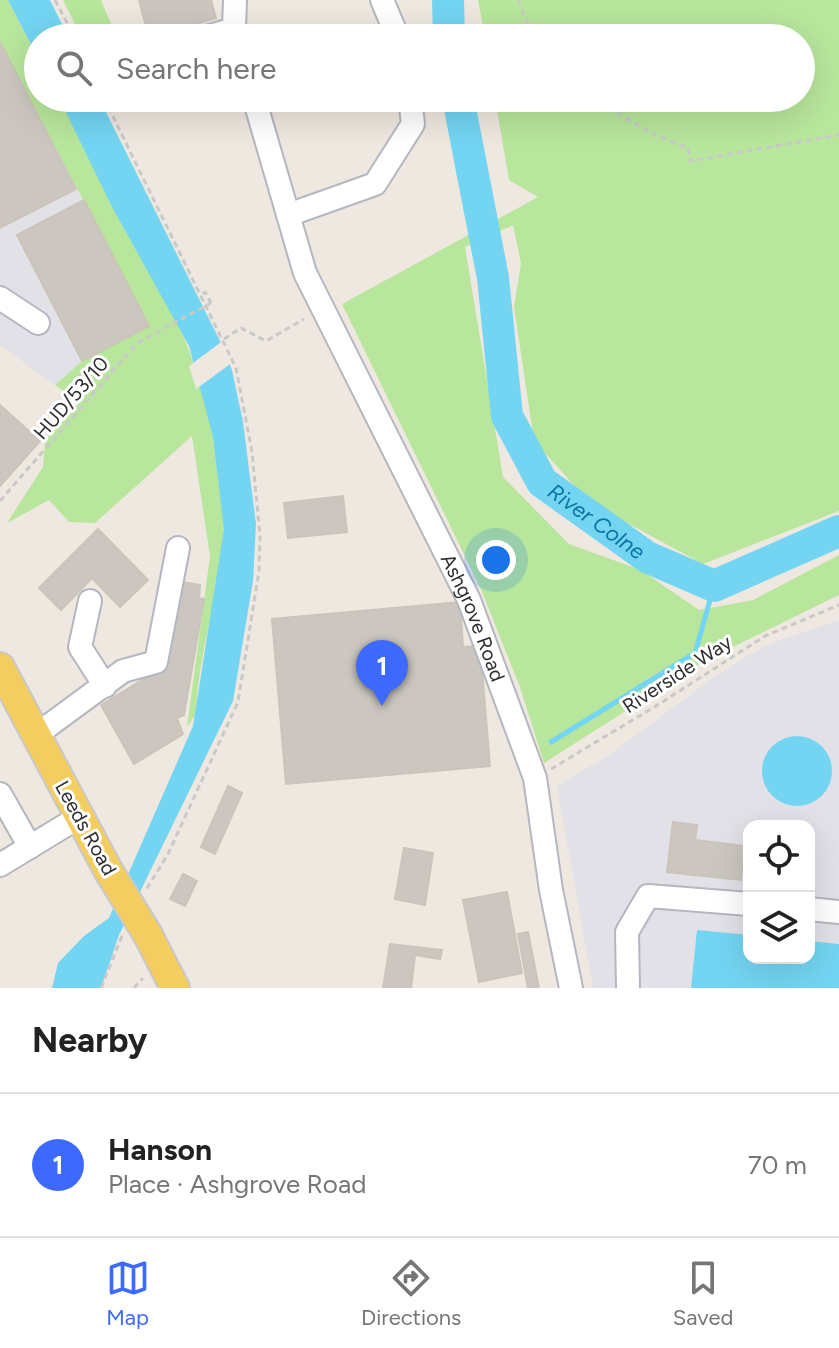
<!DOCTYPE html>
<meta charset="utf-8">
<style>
body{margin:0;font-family:Figtree,sans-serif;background:#f2f2f2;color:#222}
.controls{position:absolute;right:24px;bottom:24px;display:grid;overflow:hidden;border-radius:16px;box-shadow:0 8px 32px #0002}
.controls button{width:72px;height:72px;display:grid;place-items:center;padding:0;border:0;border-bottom:2px solid #e0e0e0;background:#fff;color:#222;font:40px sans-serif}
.you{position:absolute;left:496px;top:560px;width:28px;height:28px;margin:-20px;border:6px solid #fff;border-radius:50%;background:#1a73e8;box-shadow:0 0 0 12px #1a73e833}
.badge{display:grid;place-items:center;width:52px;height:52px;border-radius:50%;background:#3e69fe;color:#fff;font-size:26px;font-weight:700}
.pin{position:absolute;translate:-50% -66px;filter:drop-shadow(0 2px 4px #0008)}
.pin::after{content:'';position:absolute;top:42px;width:28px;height:24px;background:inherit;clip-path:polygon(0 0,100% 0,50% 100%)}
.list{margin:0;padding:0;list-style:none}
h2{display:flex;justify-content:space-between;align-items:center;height:104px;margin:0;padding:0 32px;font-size:34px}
h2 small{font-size:26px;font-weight:400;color:#767676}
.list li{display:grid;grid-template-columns:52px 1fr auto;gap:24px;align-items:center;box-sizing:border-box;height:144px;padding:0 32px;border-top:2px solid #e0e0e0}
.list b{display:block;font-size:30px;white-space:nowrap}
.list p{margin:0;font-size:26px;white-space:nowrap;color:#767676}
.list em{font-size:26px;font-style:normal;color:#767676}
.icon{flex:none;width:44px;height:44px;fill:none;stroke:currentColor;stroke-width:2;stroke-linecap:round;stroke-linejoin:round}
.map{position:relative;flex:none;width:839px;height:988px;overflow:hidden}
.search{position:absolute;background:#fff;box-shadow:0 8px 32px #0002;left:24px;right:24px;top:24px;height:88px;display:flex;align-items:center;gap:20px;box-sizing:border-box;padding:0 28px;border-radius:44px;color:#767676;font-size:30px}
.sheet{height:248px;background:#fff}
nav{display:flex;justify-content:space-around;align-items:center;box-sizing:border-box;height:112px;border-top:2px solid #e0e0e0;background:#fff;font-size:22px;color:#767676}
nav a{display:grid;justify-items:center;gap:4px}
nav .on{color:#3e69fe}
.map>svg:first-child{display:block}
</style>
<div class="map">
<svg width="839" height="988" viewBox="0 0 839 988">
<rect width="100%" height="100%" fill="#efe8e0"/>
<g fill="#e2e1e8" fill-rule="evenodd">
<polygon points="0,42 149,326 82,361 55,385 0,345"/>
<path d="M 839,620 L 839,988 L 593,988 L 557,786 L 609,755 L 714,677 L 764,646 ZM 749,826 L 809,826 L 809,958 L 749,958 Z"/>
</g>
<g fill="#b8e69c">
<path d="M 0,0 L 8,0 L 38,58 L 38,98 L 59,98 L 174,315 C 205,380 232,485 222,557 C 214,610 198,661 196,714 L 187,727 L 210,556 L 192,436 L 95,523 L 69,522 L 49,500 L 7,523 L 43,467 L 45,440 L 79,403 L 55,385 L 82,361 L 149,325 L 0,42 Z"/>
<polygon points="63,0 101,0 117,38 82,38"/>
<polygon points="478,0 839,0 839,511 703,564 590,503 534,441 514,307 521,263 513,225 465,247 503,477 569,544 641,570 699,610 753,600 839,555 839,595 706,660 544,763 520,687 480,587 342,304 538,197 509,180 495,98 801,98 801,38 485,38"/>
</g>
<g fill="#73d5f2">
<polygon points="8,0 50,0 69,38 38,38 38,58"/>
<polygon points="59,98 99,98 220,341 232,370 243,422 256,524 253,581 233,701 119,935 101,988 52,988 58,963 84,936 109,918 193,726 224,529 213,437 189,346 111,205"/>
<circle cx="797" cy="771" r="35"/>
<polygon points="697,930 749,935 749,958 809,958 809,941 839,944 839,988 691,988"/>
</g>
<polygon fill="#efe8e0" points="224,340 233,362 196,389 189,366"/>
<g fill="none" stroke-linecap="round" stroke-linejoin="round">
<polyline stroke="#73d5f2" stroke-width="5" points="551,742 695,653 714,586"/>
<g stroke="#73d5f2" stroke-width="32">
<polyline points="448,0 449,38"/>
<path id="s1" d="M 458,98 L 493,278 L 507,416 L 542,482 L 647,557 L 714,586 L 839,531"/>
</g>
</g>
<g fill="#cbc6bf" stroke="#cbc4b9" stroke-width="2">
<polygon points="139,0 211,0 216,18 149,38"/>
<polygon points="0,42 76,189 0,228"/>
<polygon points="84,200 149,326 82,361 17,235"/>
<polygon points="0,405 40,441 0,486"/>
<polygon points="343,496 347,532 288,538 284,503"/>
<polygon points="98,529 148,580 120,607 92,578 61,610 39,588"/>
<polygon points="183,582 200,585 199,598 204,599 184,715 177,718 183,734 134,764 101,705 165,666 177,595 183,595"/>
<polygon points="460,602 463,647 480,646 490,766 286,784 272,619"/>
<polygon points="228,786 242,793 215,854 201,847"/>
<polygon points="673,822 697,825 695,840 745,846 741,880 667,872"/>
<polygon points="404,848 433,853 425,905 395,899"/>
<polygon points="183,874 197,881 185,906 170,899"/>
<polygon points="507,892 522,973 479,982 463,900"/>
<polygon points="528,932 539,988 528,988 518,934"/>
<polygon points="390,944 442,950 440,959 415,955 411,988 383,988"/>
</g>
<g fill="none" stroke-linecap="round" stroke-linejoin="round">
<defs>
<g id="minor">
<polyline points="382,0 398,38"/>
<polyline points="234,29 235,0"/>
<polyline points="203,38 234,29 236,38"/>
<path id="s2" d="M 254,98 L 305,273 L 469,600 L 535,778 L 551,890 L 571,988"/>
<polyline points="288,215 375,184 413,124 410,98"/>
<polyline points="0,298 38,323"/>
<polyline points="90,601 80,647 105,686"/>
<polyline points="36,735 123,671 156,662 178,548"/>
<polyline points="0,794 30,847"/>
<polyline points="0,865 79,817"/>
<polyline points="809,909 839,912"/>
<polyline points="628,988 627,932 648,896 749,904"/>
</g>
<g id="major">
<polyline points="0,667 108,870"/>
<polyline points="148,935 175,988"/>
</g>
</defs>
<use href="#minor" stroke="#b4b7c1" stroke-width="26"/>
<use href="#major" stroke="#c9c9c9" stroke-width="32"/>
<g stroke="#c9c9c9" stroke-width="3" stroke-dasharray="6 4" stroke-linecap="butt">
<polyline points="55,0 75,38"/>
<polyline points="518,0 534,38"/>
<polyline points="104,98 236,368 252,452 260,536 259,571 238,702 168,854 146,890"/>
<polyline points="591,98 653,134 688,148 690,161 839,135"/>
<polyline points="203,294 205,292 211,303"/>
<polyline points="224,339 241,328 266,341 304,319"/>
<polyline points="0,501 137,343 172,324"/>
<polyline points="551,769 656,706 765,636 839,605"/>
<polyline points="101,988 122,936"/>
<polyline points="134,988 143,978"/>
</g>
<use href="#minor" stroke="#fff" stroke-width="22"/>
<use href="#major" stroke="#f4cd60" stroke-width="28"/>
<defs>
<polyline id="major-bridge" points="108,870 148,935"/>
</defs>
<use href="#major-bridge" stroke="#c9c9c9" stroke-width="32" stroke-linecap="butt"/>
<polyline stroke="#c9c9c9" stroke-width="3" stroke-dasharray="6 4" stroke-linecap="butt" points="172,324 211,303"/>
<use href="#major-bridge" stroke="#f4cd60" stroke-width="28"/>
</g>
<g text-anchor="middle" stroke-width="6" stroke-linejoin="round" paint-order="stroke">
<g font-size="20" fill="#2e2e2e" stroke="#fff">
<text transform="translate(71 398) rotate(-49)" y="7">HUD/53/10</text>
<text dy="7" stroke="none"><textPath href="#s2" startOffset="566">Ashgrove Road</textPath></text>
<text transform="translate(677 674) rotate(-33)" y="7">Riverside Way</text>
<text transform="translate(86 828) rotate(61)" y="7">Leeds Road</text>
</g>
<g font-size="22" font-style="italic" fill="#0a75a5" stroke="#fff">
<text dy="8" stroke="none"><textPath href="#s1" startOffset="464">River Colne</textPath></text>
</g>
</g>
</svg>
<div class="controls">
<button><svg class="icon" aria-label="locate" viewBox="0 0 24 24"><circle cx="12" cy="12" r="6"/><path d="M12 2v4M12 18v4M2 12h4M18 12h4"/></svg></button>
<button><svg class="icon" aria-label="layers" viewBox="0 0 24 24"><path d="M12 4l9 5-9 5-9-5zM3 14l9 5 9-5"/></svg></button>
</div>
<div class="you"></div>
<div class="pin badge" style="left:382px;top:706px">1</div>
<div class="search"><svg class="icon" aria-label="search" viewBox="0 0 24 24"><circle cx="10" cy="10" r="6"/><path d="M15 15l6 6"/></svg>Search here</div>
</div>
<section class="sheet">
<h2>Nearby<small></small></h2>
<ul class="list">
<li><span class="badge">1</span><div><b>Hanson</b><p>Place · Ashgrove Road</p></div><em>70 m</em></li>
</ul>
</section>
<nav>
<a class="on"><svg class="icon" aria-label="map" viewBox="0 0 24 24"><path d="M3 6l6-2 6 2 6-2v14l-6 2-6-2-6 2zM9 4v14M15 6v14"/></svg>Map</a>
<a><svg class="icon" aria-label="directions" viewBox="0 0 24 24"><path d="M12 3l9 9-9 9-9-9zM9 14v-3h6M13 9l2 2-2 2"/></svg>Directions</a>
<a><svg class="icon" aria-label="saved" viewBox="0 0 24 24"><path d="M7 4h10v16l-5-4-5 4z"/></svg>Saved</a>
</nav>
